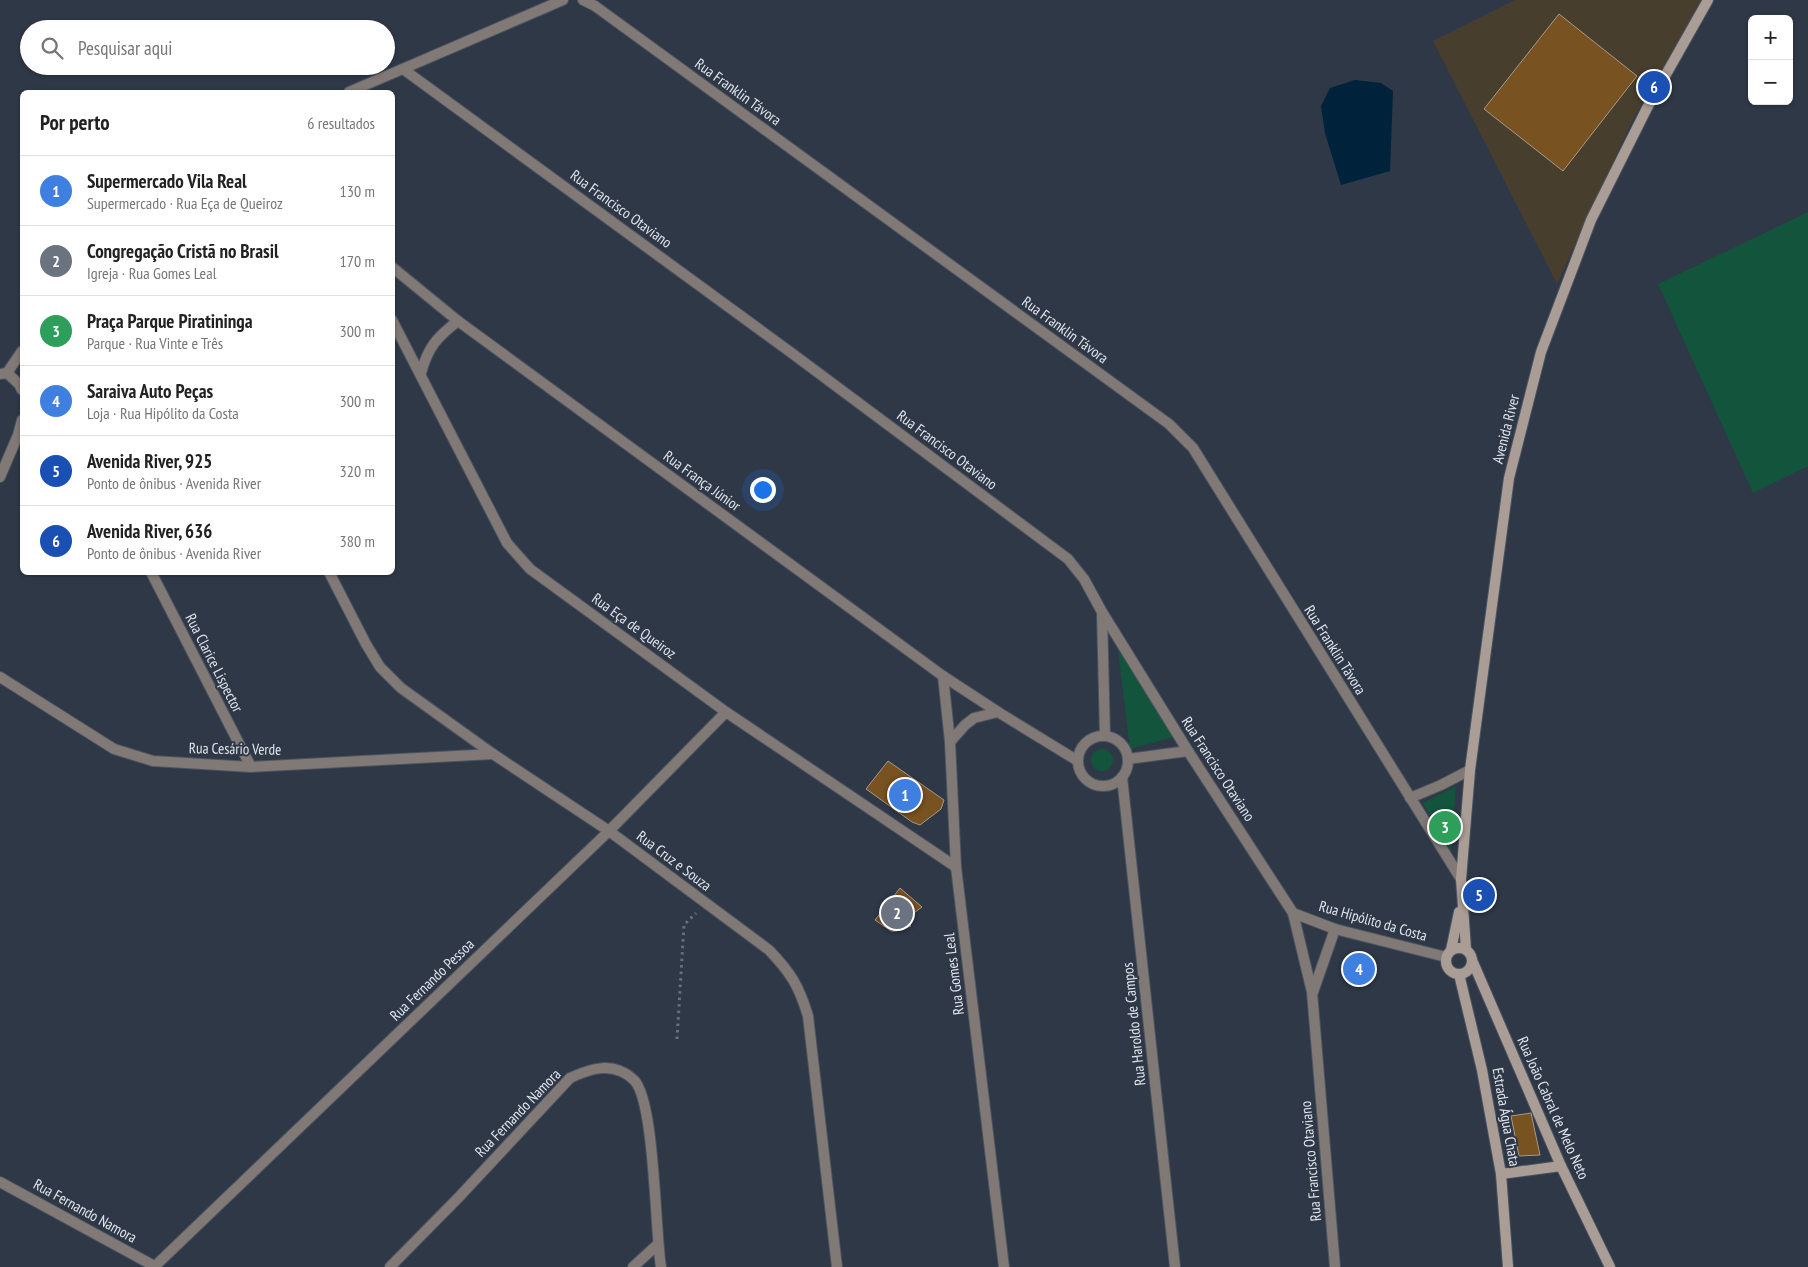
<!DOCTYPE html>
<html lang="pt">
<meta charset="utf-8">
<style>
body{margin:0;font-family:"PT Sans Narrow",sans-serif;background:#f2f2f2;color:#222}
.controls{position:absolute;right:15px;top:15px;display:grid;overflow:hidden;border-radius:8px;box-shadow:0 1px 4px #0004}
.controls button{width:45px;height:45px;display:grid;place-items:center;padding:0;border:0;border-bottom:1px solid #e0e0e0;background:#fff;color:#222;font:25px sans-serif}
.you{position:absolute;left:762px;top:489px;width:18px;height:18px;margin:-12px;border:4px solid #fff;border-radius:50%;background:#1a73e8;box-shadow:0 0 0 8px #1a73e833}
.badge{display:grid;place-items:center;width:32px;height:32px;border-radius:50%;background:#1a73e8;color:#fff;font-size:16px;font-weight:700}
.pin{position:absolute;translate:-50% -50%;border:2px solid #fff;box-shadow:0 1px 5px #0006}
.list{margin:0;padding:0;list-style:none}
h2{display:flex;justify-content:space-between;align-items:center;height:65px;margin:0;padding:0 20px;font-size:21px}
h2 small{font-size:16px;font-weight:400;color:#767676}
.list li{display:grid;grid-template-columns:32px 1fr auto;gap:15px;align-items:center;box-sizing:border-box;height:70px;padding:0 20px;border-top:1px solid #e0e0e0}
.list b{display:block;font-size:19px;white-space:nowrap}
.list p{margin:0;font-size:16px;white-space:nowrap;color:#767676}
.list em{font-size:16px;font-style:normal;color:#767676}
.icon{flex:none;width:28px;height:28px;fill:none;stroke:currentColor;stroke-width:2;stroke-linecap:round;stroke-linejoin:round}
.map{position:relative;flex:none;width:1808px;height:1267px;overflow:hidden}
.search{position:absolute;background:#fff;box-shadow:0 1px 4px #0004;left:20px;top:20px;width:375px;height:55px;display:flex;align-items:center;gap:12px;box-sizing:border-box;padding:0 18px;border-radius:28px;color:#767676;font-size:19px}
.panel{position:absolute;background:#fff;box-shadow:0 1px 4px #0004;left:20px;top:90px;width:375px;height:485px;border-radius:8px}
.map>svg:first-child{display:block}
</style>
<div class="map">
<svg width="1808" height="1267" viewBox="0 0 1808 1267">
<rect width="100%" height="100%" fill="#2f3846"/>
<polygon fill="#483e2e" points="1515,0 1702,0 1632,121 1557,284 1433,41"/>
<g fill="#13543d">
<polygon points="1808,212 1808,466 1753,493 1658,284"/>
<polygon points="1118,649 1174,737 1130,749"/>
<circle cx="1102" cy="760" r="11"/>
<polygon points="1456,786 1451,852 1423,803"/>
</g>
<polygon fill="#00233c" points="1355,80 1381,83 1393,91 1390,171 1341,185 1325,133 1321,106 1330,88"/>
<g fill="#785220" stroke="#a79a8a">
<polygon points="1559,14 1637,76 1563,171 1484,109"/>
<polygon points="888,761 944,800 941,809 920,825 912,822 866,789"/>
<polygon points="900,888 922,907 904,920 911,926 896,931 891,931 875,920"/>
<polygon points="1531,1113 1540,1155 1519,1156 1511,1116"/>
</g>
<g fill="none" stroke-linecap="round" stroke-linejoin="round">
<defs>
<polyline id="lane" points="7,373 22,351"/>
<g id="street">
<polyline points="583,0 595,6 1169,424 1193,448 1461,879"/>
<polyline points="403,69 793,354 1068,559 1084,579 1102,612 1188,751 1293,913 1312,992 1335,1267"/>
<polyline points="349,92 563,0"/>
<polyline points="392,267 458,321 943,676 998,712 1078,761"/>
<polyline points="392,320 507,543 530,569 726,712 956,867"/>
<path d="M 421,373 C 428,347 437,337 458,321"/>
<polyline points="0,374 7,373 19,384 22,390"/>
<polyline points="0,477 18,435 22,420"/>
<polyline points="151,572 251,767"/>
<path d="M 329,572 L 366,644 L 380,667 L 401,688 L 493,754 L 609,831 L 769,950 C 791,973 799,986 808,1016 L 837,1267"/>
<polyline points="1102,613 1105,736"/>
<polyline points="943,676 950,742 956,867 1004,1267"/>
<polyline points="0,677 114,749 153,761 251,767 493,754"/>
<circle cx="1103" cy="761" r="25"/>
<polyline points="950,742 965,725 974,718 998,712"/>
<polyline points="1128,759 1188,751"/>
<polyline points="1122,777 1175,1267"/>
<polyline points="1410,798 1441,785 1470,770"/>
<polyline points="1293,913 1335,929 1446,957"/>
<polyline points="1313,992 1335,929"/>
<polyline points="0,1182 156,1267"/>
<polyline points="155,1266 609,831 726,712"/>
<path d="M 390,1267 L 459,1197 L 570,1078 C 591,1068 614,1061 634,1080 C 655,1101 655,1232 661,1267"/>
<polyline points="633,1267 657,1245"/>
</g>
<g id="secondary">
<circle cx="1459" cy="961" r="13"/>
<polyline points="1466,949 1461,879 1470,770 1509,478 1541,352 1591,220 1647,108 1708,0"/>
<polyline points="1451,950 1459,912"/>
<polyline points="1472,960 1561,1166 1610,1267"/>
<polyline points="1459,974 1482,1070 1501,1174 1508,1267"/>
<polyline points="1501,1174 1561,1166"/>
</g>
</defs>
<use href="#lane" stroke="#4b5461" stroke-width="12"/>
<use href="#street" stroke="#4b5461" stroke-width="12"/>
<use href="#secondary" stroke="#4b5461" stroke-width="12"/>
<polyline stroke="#68707c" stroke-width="3" stroke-dasharray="2.5 4" stroke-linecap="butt" points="677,1039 684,925 696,913"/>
<use href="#lane" stroke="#817975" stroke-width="10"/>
<use href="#street" stroke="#817975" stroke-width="10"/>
<use href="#secondary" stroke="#aa9d96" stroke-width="10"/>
</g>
<g text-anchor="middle" stroke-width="4" stroke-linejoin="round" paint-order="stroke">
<g font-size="15" fill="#dfe5ed" stroke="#2f3846">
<text transform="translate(738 92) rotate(36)" y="5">Rua Franklin Távora</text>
<text transform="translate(621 209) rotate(36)" y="5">Rua Francisco Otaviano</text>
<text transform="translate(1065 330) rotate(36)" y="5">Rua Franklin Távora</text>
<text transform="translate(1506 429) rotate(-76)" y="5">Avenida River</text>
<text transform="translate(947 450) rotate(37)" y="5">Rua Francisco Otaviano</text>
<text transform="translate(702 481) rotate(36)" y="5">Rua França Júnior</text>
<text transform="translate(634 626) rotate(36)" y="5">Rua Eça de Queiroz</text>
<text transform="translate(1335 650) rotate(58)" y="5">Rua Franklin Távora</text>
<text transform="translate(214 663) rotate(63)" y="5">Rua Clarice Lispector</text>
<text transform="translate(235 749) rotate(1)" y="5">Rua Cesário Verde</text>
<text transform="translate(1218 769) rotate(57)" y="5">Rua Francisco Otaviano</text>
<text transform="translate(674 861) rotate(37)" y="5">Rua Cruz e Souza</text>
<text transform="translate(1373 921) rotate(16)" y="5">Rua Hipólito da Costa</text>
<text transform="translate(954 974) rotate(-97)" y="5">Rua Gomes Leal</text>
<text transform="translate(432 980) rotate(-44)" y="5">Rua Fernando Pessoa</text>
<text transform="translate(1134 1024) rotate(-96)" y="5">Rua Haroldo de Campos</text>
<text transform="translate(1553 1108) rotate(66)" y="5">Rua João Cabral de Melo Neto</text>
<text transform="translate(518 1113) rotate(-46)" y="5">Rua Fernando Namora</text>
<text transform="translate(1506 1117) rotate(80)" y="5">Estrada Água Chata</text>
<text transform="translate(1311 1161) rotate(-95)" y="5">Rua Francisco Otaviano</text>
<text transform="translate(85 1211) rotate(29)" y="5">Rua Fernando Namora</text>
</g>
</g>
</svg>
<div class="controls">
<button>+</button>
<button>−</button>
</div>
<div class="you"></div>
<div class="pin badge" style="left:905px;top:795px;background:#3f7fe0">1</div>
<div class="pin badge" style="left:897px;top:913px;background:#6b7280">2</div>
<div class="pin badge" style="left:1445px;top:827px;background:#2e9e5b">3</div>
<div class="pin badge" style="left:1359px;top:969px;background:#3f7fe0">4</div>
<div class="pin badge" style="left:1479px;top:895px;background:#1a4fb4">5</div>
<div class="pin badge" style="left:1654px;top:87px;background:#1a4fb4">6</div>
<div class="search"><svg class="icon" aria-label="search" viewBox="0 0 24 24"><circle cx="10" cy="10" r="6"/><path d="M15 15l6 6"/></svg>Pesquisar aqui</div>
<section class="panel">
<h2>Por perto<small>6 resultados</small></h2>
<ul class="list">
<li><span class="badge" style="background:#3f7fe0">1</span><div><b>Supermercado Vila Real</b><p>Supermercado · Rua Eça de Queiroz</p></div><em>130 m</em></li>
<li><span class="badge" style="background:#6b7280">2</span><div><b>Congregação Cristã no Brasil</b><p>Igreja · Rua Gomes Leal</p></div><em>170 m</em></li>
<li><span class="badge" style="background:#2e9e5b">3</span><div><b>Praça Parque Piratininga</b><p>Parque · Rua Vinte e Três</p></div><em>300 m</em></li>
<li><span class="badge" style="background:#3f7fe0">4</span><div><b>Saraiva Auto Peças</b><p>Loja · Rua Hipólito da Costa</p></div><em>300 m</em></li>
<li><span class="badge" style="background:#1a4fb4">5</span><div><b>Avenida River, 925</b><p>Ponto de ônibus · Avenida River</p></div><em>320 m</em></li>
<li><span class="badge" style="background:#1a4fb4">6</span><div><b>Avenida River, 636</b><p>Ponto de ônibus · Avenida River</p></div><em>380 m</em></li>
</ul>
</section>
</div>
